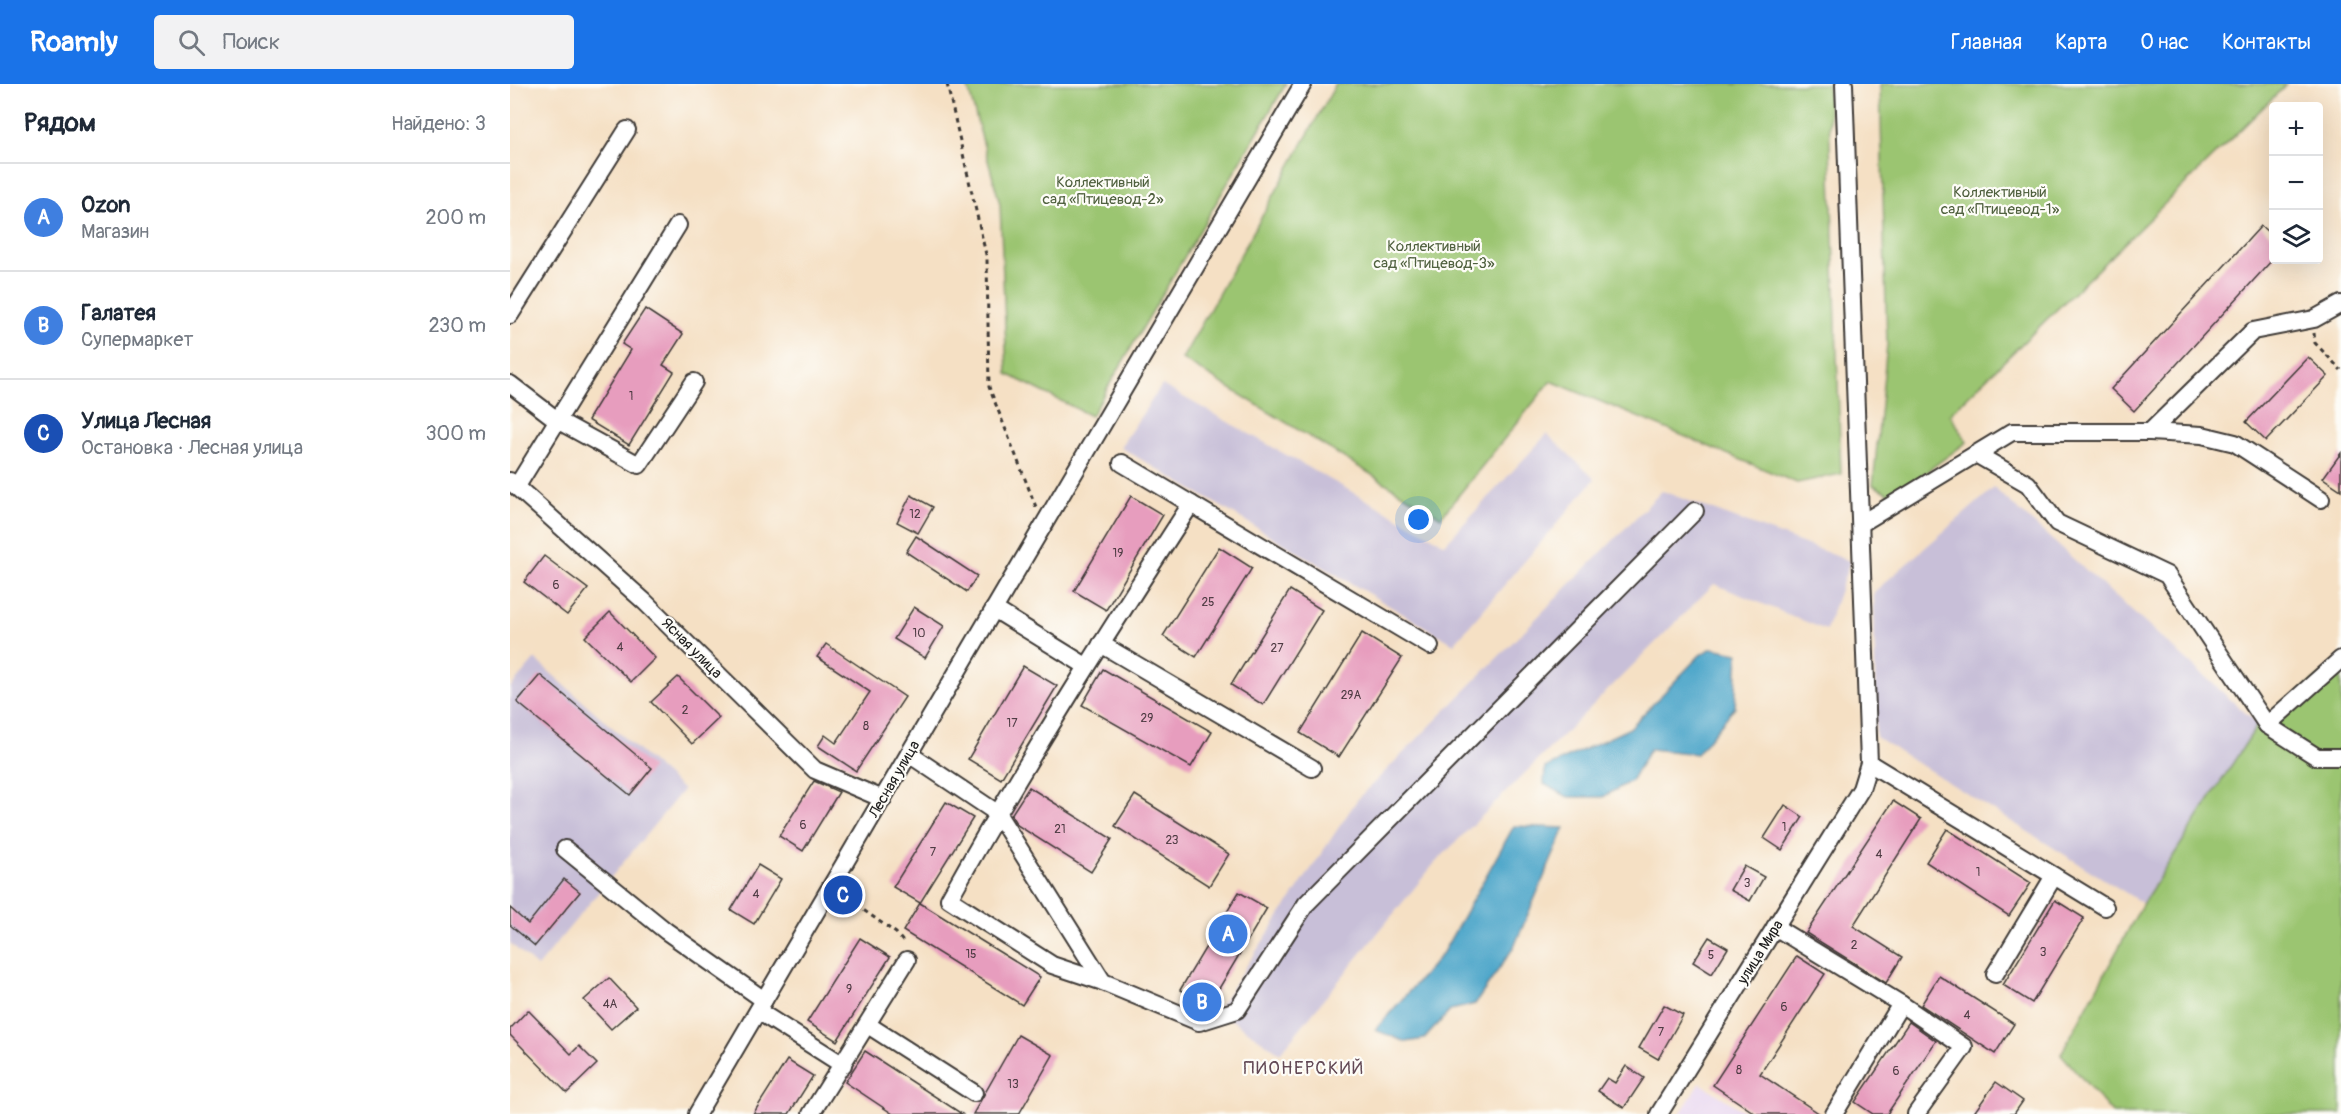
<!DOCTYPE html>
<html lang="ru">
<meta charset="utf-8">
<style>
body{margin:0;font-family:Pangolin,sans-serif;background:#f2f2f3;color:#1f2937}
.controls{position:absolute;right:18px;top:18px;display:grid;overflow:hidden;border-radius:6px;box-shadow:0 6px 24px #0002}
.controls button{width:54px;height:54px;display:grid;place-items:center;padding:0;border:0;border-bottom:2px solid #e0e1e3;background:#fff;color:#1f2937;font:30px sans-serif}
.you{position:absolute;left:909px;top:436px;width:21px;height:21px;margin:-15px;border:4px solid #fff;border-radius:50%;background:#1a73e8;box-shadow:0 0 0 9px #1a73e833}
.badge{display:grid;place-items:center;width:39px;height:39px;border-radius:50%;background:#1a73e8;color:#fff;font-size:20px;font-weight:700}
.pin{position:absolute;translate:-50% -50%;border:3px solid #fff;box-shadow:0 2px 6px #0006}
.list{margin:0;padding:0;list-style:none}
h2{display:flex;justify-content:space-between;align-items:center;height:78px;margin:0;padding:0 24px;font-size:26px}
h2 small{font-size:20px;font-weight:400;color:#747a83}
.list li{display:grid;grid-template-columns:39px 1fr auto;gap:18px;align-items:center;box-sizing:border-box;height:108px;padding:0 24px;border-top:2px solid #e0e1e3}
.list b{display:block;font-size:22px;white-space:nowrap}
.list p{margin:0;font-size:20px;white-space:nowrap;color:#747a83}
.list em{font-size:20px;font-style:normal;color:#747a83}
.icon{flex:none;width:33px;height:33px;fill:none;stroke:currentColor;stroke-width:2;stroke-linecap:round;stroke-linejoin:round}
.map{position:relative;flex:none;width:1831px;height:1030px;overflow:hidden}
header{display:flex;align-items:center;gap:36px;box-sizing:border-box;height:84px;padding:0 30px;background:#1a73e8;color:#fff}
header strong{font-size:28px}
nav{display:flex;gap:33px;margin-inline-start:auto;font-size:21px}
.search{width:420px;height:54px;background:#f2f2f3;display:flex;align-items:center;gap:15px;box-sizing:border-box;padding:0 21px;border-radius:6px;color:#747a83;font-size:22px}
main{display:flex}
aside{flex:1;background:#fff}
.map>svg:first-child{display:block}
</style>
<header>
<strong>Roamly</strong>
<div class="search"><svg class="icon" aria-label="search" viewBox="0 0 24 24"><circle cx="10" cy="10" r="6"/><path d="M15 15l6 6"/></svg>Поиск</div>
<nav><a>Главная</a><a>Карта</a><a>О нас</a><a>Контакты</a></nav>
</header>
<main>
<aside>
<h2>Рядом<small>Найдено: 3</small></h2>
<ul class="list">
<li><span class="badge" style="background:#3f7fe0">A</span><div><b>Ozon</b><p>Магазин</p></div><em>200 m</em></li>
<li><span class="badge" style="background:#3f7fe0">B</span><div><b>Галатея</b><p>Супермаркет</p></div><em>230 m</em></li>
<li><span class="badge" style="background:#1a4fb4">C</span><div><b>Улица Лесная</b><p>Остановка · Лесная улица</p></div><em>300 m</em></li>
</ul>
</aside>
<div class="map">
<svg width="1831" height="1030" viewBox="0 0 1831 1030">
<rect width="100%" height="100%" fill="#fdfcf7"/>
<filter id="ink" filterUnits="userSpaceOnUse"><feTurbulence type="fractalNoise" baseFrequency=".0167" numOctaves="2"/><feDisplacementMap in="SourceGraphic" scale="12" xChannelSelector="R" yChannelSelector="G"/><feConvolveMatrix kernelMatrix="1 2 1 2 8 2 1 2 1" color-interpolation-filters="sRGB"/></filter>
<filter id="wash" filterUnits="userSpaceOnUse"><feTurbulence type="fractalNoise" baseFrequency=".008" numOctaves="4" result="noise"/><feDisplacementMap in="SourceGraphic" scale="24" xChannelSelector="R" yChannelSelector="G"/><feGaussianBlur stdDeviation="1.35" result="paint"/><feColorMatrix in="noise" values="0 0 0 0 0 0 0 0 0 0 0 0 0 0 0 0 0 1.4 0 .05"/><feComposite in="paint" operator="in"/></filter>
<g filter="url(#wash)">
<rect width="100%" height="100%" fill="#f5e0c4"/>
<polygon fill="#e6d2f0" points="1190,999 1238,1030 1170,1030"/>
<g fill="#c8bfd8">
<polygon points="652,301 935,460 1037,350 1085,395 944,560 610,363"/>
<polygon points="1484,404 1748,640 1632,819 1366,653 1364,508"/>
<polygon points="1152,407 1340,477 1316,546 1204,500 924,780 770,969 707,926 847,716"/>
<polygon points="25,575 173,706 27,883 0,859 0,604"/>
</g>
<g fill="#9bc571" stroke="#5c7046" stroke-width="1.5">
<polygon points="457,0 776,0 581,332 497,290 490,120"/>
<polygon points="826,0 1318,0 1331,390 1287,399 1041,297 931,433 672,275"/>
<polygon points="1370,0 1777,0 1440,330 1457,358 1383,412 1363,401 1377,260"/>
<polygon points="1831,575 1831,1030 1603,1030 1551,970 1633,819 1748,640"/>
</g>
<g fill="#4ba5c9" stroke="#346072" stroke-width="1.5">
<polygon points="1202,564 1228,569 1225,623 1187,670 1140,665 1121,697 1093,713 1058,713 1034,700 1035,684 1120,644 1190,571"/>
<polygon points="1004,742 1055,744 1004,863 965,920 941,926 914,955 896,958 865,946 932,870"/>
</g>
<g id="blocks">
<g fill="#e79dbe">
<polygon points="1751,142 1764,153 1764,174 1624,327 1601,305"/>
<polygon points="135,225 173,250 153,281 164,288 119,361 78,336 121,266 112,260"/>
<polygon points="1798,273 1818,292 1756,357 1736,338"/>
<polygon points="1831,369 1831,406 1813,394"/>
<polygon points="401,411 423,423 408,449 387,438"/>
<polygon points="621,412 653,431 596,526 564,507"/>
<polygon points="406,452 467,492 457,508 396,468"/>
<polygon points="709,463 742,484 686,573 653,552"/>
<polygon points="34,472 78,505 57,531 14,498"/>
<polygon points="780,506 812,526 753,621 721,601"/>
<polygon points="404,523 434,542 415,574 384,555"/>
<polygon points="100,528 145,574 121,598 75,553"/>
<polygon points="852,549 892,574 829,673 790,649"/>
<polygon points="316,560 395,613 346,687 308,662 315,651 326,659 360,608 307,573"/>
<polygon points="513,582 547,602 491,695 458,675"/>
<polygon points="593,585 702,648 681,683 572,621"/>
<polygon points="30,591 142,684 120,711 7,618"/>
<polygon points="168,593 209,634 182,660 141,618"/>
<polygon points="304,697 329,708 293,767 269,752"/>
<polygon points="519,703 602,755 581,788 507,741 501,731"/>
<polygon points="625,711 719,770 699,802 605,742"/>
<polygon points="1383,717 1411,735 1343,842 1392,873 1376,899 1296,849"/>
<polygon points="436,718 463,734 410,819 383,803"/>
<polygon points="1275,721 1293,733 1272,766 1254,754"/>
<polygon points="1437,745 1521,799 1499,832 1416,778"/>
<polygon points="248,781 271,795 244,840 221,826"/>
<polygon points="1234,782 1254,793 1240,817 1220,806"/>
<polygon points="54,795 70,808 25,862 0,841 0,824 18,840"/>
<polygon points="729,808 757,824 698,923 670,906"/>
<polygon points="1545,816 1574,834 1522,919 1493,901"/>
<polygon points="410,819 530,893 512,921 393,847"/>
<polygon points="1199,853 1218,864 1202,890 1183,878"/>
<polygon points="350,854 380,873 327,957 297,938"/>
<polygon points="1287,872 1315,890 1250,990 1310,1030 1246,1030 1203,1001"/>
<polygon points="1429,892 1504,940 1485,970 1411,921"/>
<polygon points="99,894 126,923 101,945 74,916"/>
<polygon points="1154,921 1173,931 1148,975 1129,964"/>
<polygon points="18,926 61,970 69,962 87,980 57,1009 0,951 0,945"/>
<polygon points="1399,938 1426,957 1377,1030 1363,1030 1345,1018"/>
<polygon points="508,951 543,971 509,1030 463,1030"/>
<polygon points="355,967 452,1030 383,1030 335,998"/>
<polygon points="277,976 303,992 279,1030 243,1030"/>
<polygon points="1116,982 1134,994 1114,1024 1088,1007 1097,994 1105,999"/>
<polygon points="1486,998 1513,1017 1504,1030 1463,1030"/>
</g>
</g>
</g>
<g filter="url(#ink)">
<use href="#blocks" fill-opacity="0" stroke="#3d3935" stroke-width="1.5"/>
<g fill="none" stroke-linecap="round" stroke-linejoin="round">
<defs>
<g id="minor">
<polyline points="0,231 117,46"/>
<polyline points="0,300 47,336 129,381 184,298"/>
<polyline points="1640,348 1692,351 1725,359 1811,415"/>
<polyline points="1466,370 1518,400 1547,439 1657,491 1757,641 1807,673 1831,673"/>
<polyline points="612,379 920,562"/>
<polyline points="0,397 135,518 305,686 373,715"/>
<polyline points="7,402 168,141"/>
<polyline points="1352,439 1502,348 1640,348 1743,247 1804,235 1831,220"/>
<polyline points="484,525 576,582"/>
<polyline points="591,560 802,684"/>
<polyline points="1757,641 1831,575"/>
<polyline points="399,670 487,729 593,898 689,938 727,926 796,820 1185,427"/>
<polyline points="1359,679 1595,823"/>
<polyline points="55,765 156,847 254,916"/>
<polyline points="1265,843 1391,920 1454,963 1406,1030"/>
<polyline points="1485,890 1544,792"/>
<path d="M 593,898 L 542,881 L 439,815 C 514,680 597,550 681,420"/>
<polyline points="248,927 333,981"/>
<polyline points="358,941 464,1009"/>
<polyline points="187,1030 793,0"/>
<polyline points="301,1030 397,876"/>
<polyline points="1149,1030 1351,705 1359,679 1334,0"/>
<polyline points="1324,1030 1391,920"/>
</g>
</defs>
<use href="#minor" stroke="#3d3935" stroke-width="20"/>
<g stroke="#3d3935" stroke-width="3" stroke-dasharray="4.5 4.5" stroke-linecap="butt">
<polyline points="437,0 477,175 479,303 526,423"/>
<polyline points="1804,249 1805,259 1831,286"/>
<polyline points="332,811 386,849 395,860"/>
</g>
<use href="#minor" stroke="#fff" stroke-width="16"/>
</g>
</g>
<g text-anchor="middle" stroke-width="4.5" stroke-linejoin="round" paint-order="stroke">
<g font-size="12" fill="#4f3c44">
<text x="121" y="316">1</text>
<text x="405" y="434">12</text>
<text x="608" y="473">19</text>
<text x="46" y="505">6</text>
<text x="698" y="522">25</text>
<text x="409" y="553">10</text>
<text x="110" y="567">4</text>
<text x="767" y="568">27</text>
<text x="841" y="615">29А</text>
<text x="175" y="630">2</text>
<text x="637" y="638">29</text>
<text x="502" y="643">17</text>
<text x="356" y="646">8</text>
<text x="293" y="745">6</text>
<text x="1274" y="747">1</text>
<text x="550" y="749">21</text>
<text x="662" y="760">23</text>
<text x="423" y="772">7</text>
<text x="1369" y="774">4</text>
<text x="1468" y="792">1</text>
<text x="1237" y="803">3</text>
<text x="246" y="814">4</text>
<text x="1344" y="865">2</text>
<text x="1533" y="872">3</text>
<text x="461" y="874">15</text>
<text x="1201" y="875">5</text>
<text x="339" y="909">9</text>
<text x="100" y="924">4А</text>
<text x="1274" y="927">6</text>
<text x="1457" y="935">4</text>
<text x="1151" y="952">7</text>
<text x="1229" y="990">8</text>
<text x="1386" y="991">6</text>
<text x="503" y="1004">13</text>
</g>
<g font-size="15" fill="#4f603e" stroke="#fdfcf7">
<text x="593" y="103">Коллективный<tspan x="593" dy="17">сад «Птицевод-2»</tspan></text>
<text x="1490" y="113">Коллективный<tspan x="1490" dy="17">сад «Птицевод-1»</tspan></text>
<text x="924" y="167">Коллективный<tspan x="924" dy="17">сад «Птицевод-3»</tspan></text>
</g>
<g font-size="15" fill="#1c1c1c" stroke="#fdfcf7">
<text transform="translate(182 564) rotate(45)" y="5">Ясная улица</text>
<text transform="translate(384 695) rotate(-60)" y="5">Лесная улица</text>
<text transform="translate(1250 868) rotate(-58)" y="5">улица Мира</text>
</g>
<g font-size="18" letter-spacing="1.5" fill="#634955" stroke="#fdfcf7">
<text x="794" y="990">ПИОНЕРСКИЙ</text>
</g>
</g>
</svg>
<div class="controls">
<button>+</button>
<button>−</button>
<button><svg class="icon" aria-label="layers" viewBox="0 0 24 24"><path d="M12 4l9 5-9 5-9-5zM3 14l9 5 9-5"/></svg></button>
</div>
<div class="you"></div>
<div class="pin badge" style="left:718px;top:850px;background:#3f7fe0">A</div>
<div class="pin badge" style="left:692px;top:918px;background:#3f7fe0">B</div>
<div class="pin badge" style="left:333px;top:811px;background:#1a4fb4">C</div>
</div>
</main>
